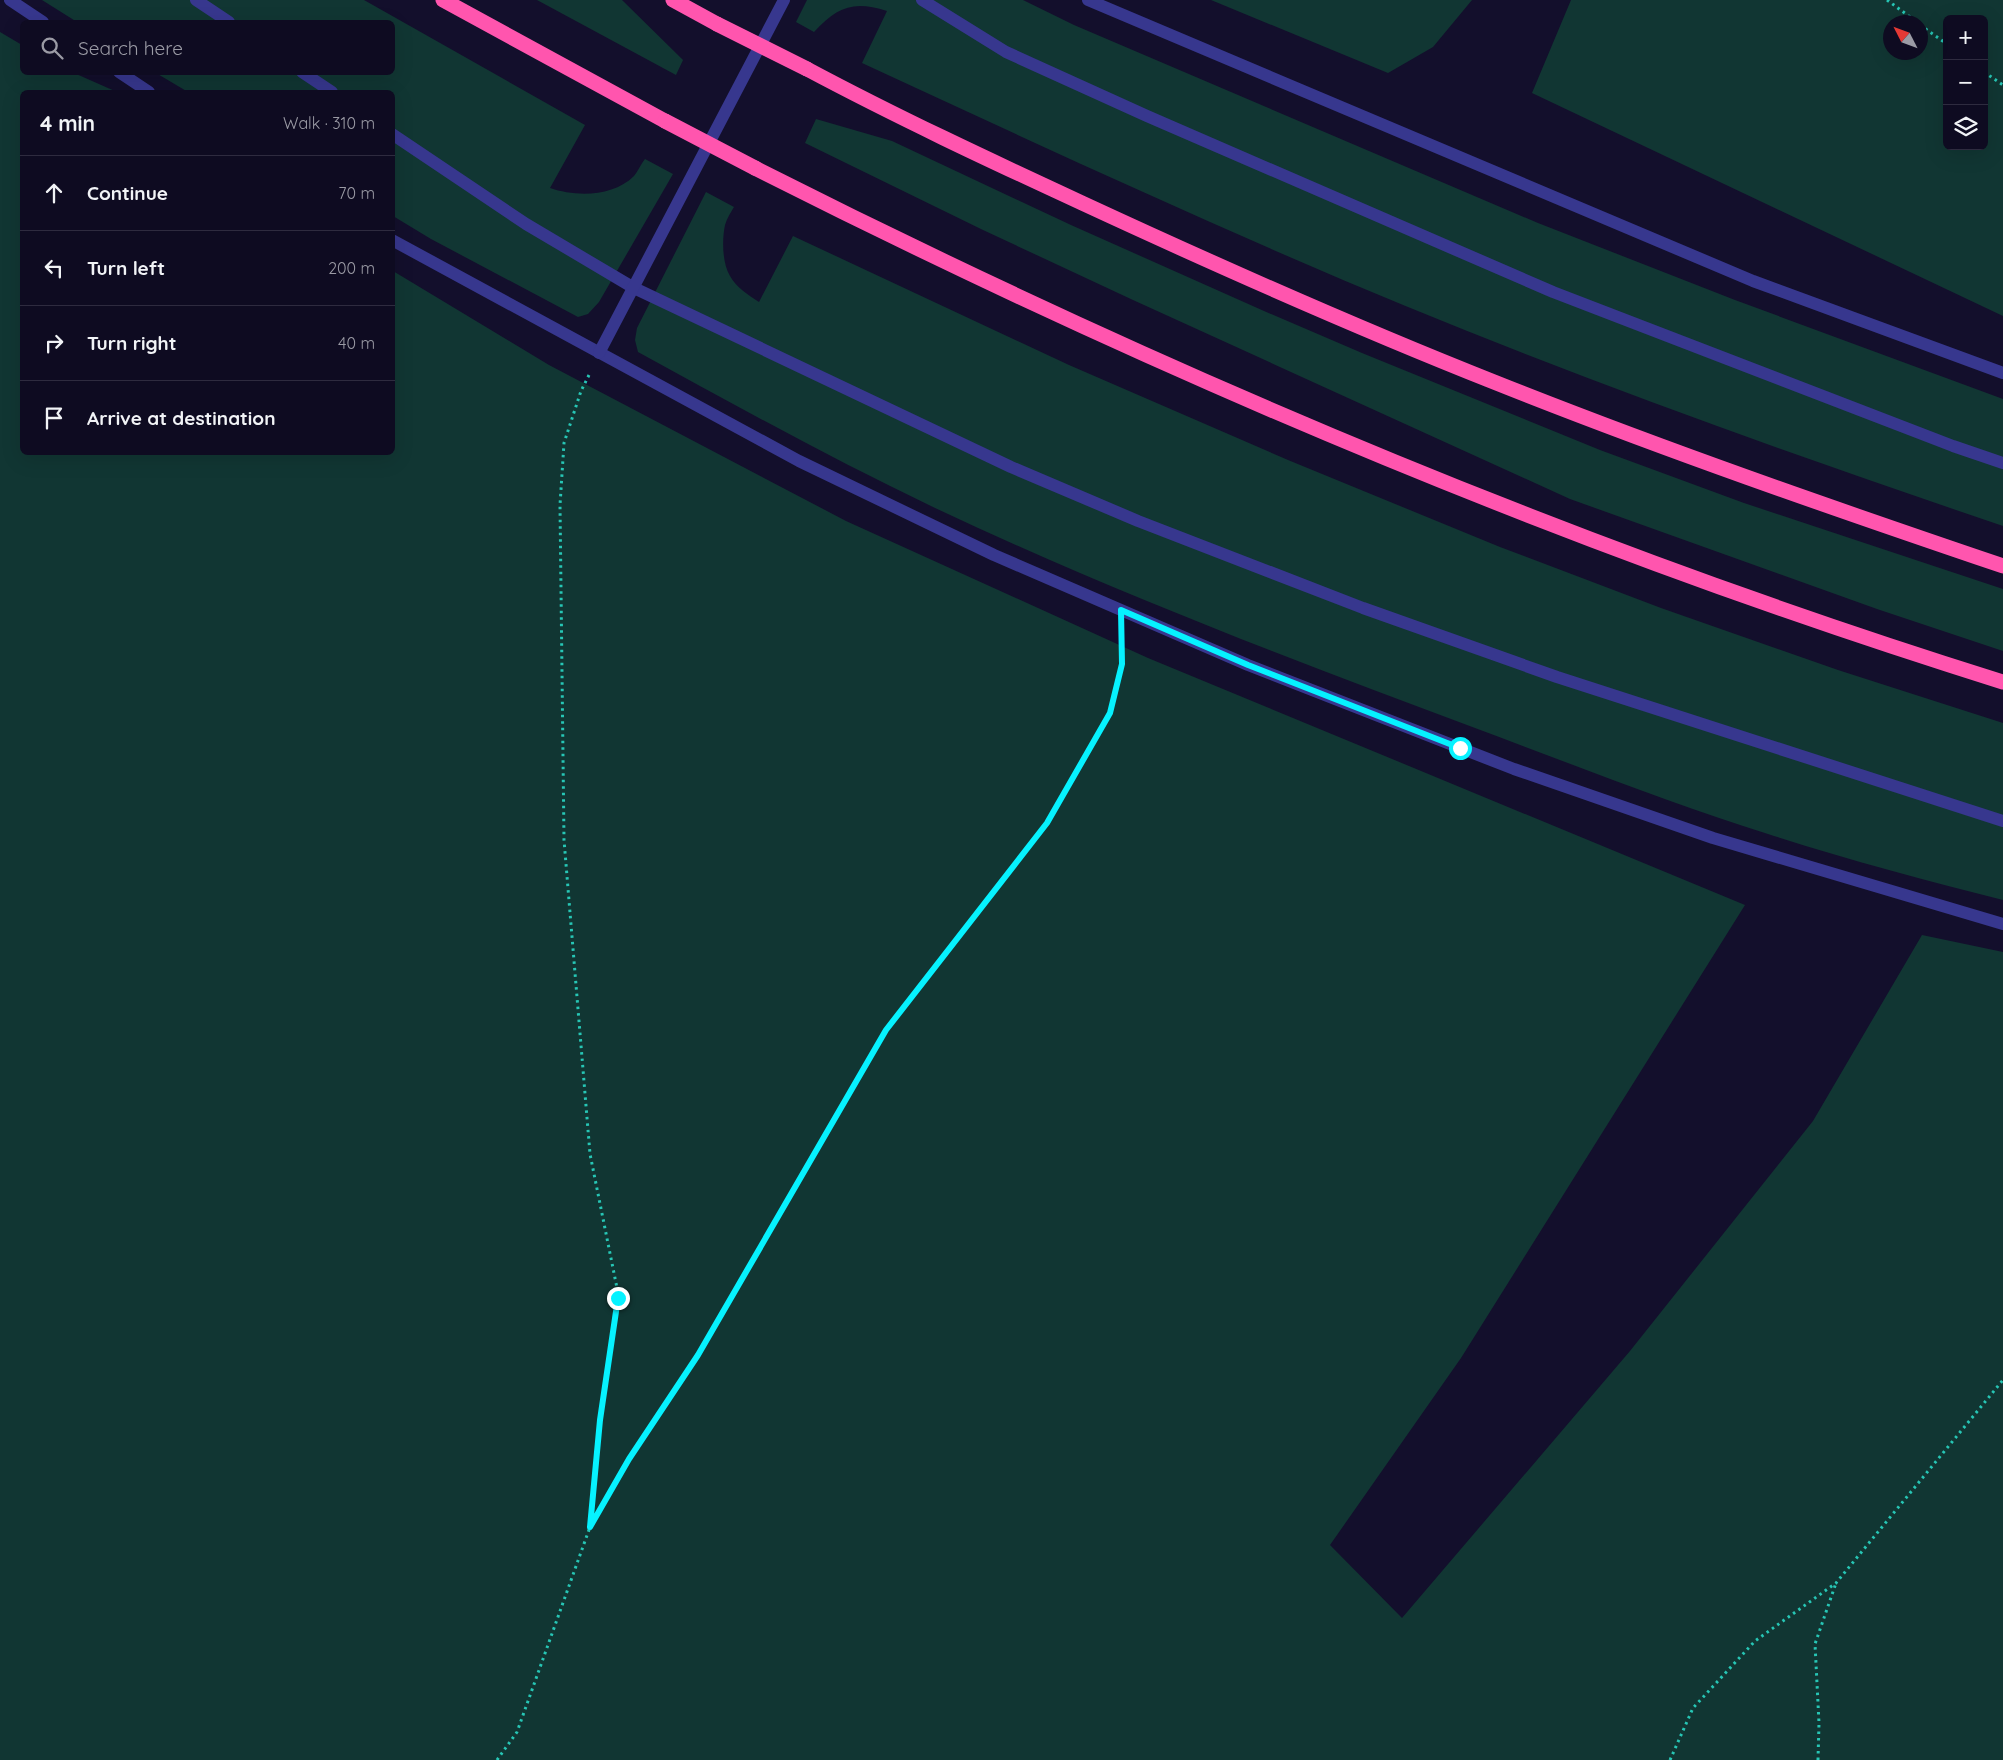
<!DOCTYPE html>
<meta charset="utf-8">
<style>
body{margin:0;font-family:Quicksand,sans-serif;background:#1c192e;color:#f1f3f6}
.controls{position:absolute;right:15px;top:15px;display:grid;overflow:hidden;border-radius:8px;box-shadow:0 5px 20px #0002}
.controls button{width:45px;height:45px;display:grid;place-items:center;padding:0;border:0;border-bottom:1px solid #2e2b3f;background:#0e0b21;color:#f1f3f6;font:25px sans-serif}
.compass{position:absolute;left:1883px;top:15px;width:45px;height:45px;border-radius:50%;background:#0e0b21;box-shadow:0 5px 20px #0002;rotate:312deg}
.stop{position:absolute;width:15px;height:15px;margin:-11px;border:4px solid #06f2ff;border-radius:50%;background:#fff}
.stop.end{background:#06f2ff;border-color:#fff;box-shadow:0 1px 5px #0008}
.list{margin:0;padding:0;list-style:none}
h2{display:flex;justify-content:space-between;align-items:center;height:65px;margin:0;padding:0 20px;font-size:21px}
h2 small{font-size:16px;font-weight:400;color:#9b9ba5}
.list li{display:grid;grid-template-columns:32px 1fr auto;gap:15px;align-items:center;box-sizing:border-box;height:75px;padding:0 20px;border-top:1px solid #2e2b3f}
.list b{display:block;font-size:19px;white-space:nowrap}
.list em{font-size:16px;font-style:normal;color:#9b9ba5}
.icon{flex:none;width:28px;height:28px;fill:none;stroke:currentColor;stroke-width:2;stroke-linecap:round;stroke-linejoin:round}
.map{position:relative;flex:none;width:2003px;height:1760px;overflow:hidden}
.search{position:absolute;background:#0e0b21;box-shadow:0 5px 20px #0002;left:20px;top:20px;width:375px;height:55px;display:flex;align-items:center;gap:12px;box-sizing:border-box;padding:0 18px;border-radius:8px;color:#9b9ba5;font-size:19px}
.panel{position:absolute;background:#0e0b21;box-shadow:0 5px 20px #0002;left:20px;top:90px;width:375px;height:365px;border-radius:8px}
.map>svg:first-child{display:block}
</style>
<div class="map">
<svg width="2003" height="1760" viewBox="0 0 2003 1760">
<rect width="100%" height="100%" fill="#130f2c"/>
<g fill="#113633" fill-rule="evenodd">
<path d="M 42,0 L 364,0 L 585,125 L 550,188 C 576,197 613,197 634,176 C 638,171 641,164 645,159 L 673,174 L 599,302 L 588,314 L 578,317 L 431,239 L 393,216 L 392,92 L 188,92 L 156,73 L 392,72 L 392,22 L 77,22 Z"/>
<polygon points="537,0 622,0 683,60 676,75"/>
<path d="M 807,0 L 1023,0 L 1074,25 L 1538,223 L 1735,300 L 2003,399 L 2003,526 C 1761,444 1519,357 1285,255 C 1143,193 1002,128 862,63 L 887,11 C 853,0 837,7 814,32 L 796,22 Z"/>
<polygon points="1211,0 1472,0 1433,47 1388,73"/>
<path d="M 1571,0 L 2003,0 L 2003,316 L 1532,93 ZM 1947,19 L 1984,19 L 1984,146 L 1947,146 ZM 1890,22 L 1920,22 L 1920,52 L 1890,52 Z"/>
<polygon points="0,32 22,45 22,72 74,73 117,92 22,92 22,452 392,452 393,271 549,365 846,521 1148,658 1745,905 1461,1358 1330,1545 1402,1618 1630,1351 1813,1121 1922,935 2003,952 2003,1760 0,1760"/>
<polygon points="816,119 892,141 1071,225 1264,311 1362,353 1600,450 1744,503 2003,589 2003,651 1877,609 1570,499 1133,300 983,230 805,143"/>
<path d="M 706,192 L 734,207 C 731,212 727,218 725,225 C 722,239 722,263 730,276 C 736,287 748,295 759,302 L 793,236 L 1069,365 L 1288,460 L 1500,547 L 1661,608 L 1838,670 L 2003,723 L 2003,900 C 1924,880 1845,859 1768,834 C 1669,803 1572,764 1475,728 C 1292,660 1109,590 933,507 C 832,459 735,405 638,352 L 635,340 L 637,328 Z"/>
</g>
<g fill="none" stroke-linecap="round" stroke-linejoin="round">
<g stroke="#27c6b5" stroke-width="3" stroke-dasharray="2.5 4" stroke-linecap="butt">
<polyline points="1887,0 1917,22"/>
<polyline points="1920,25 1947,44"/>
<polyline points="1984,72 2003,85"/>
<polyline points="589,375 581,391 564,443 560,505 564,840 590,1154 619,1298 600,1420 590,1524"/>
<polyline points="497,1760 517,1732 590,1527 629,1459 698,1355 886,1030 1047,823 1110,713 1122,664 1121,637"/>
<polyline points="1670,1760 1693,1708 1755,1641 1836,1583 2003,1380"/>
<polyline points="1818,1760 1819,1723 1815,1644 1836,1583"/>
</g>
<g stroke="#37378e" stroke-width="12">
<polyline points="10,0 43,22"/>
<polyline points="196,0 229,22"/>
<polyline points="922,0 1006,52 1147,116 1553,292 1953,446 2003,463"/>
<polyline points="1088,0 1753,281 2003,373"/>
<polyline points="119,72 149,92"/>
<polyline points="302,72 332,92"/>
<polyline points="392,134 526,224 634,288 1011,467 1138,521 1363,608 1557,677 2003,821"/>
<polyline points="392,240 799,461 994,555 1248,665 1514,769 1713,838 2003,924"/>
<polyline points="599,353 784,0"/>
</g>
<g stroke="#ff55ae" stroke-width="15">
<polyline points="443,0 665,121"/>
<polyline points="673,0 717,24"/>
<path d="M 807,69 C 897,117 989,160 1082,203 C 1218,266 1355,327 1494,382 C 1662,449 1832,508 2003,566"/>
<path d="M 755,168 C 1156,371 1573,548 2003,682"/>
</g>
<g stroke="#ff55ae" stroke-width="15">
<polyline points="717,24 807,69"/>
<polyline points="665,121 755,168"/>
</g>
</g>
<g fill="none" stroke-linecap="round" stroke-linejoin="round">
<polyline stroke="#06f2ff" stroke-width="6" points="618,1298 600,1420 590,1527 629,1459 698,1355 886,1030 1047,823 1110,713 1122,664 1121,610 1248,665 1460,748"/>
</g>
</svg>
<div class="controls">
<button>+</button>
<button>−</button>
<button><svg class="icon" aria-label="layers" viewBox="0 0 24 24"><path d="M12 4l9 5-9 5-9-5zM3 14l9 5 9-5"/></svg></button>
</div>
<svg class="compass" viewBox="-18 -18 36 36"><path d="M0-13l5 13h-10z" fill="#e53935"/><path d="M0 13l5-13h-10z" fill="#9b9ba5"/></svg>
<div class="stop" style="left:1460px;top:748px"></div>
<div class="stop end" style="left:618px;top:1298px"></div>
<div class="search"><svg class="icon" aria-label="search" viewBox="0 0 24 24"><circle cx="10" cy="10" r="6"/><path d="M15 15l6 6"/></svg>Search here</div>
<section class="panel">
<h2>4 min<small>Walk · 310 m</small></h2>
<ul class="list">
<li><svg class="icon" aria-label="ahead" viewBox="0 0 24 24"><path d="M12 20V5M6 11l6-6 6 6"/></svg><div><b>Continue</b></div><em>70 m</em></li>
<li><svg class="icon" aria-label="left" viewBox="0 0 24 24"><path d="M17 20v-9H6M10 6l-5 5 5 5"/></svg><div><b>Turn left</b></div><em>200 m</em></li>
<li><svg class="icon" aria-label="right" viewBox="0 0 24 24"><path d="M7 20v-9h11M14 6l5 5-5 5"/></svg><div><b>Turn right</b></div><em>40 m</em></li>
<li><svg class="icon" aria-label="arrive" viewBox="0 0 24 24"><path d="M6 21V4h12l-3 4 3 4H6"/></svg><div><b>Arrive at destination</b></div></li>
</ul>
</section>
</div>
